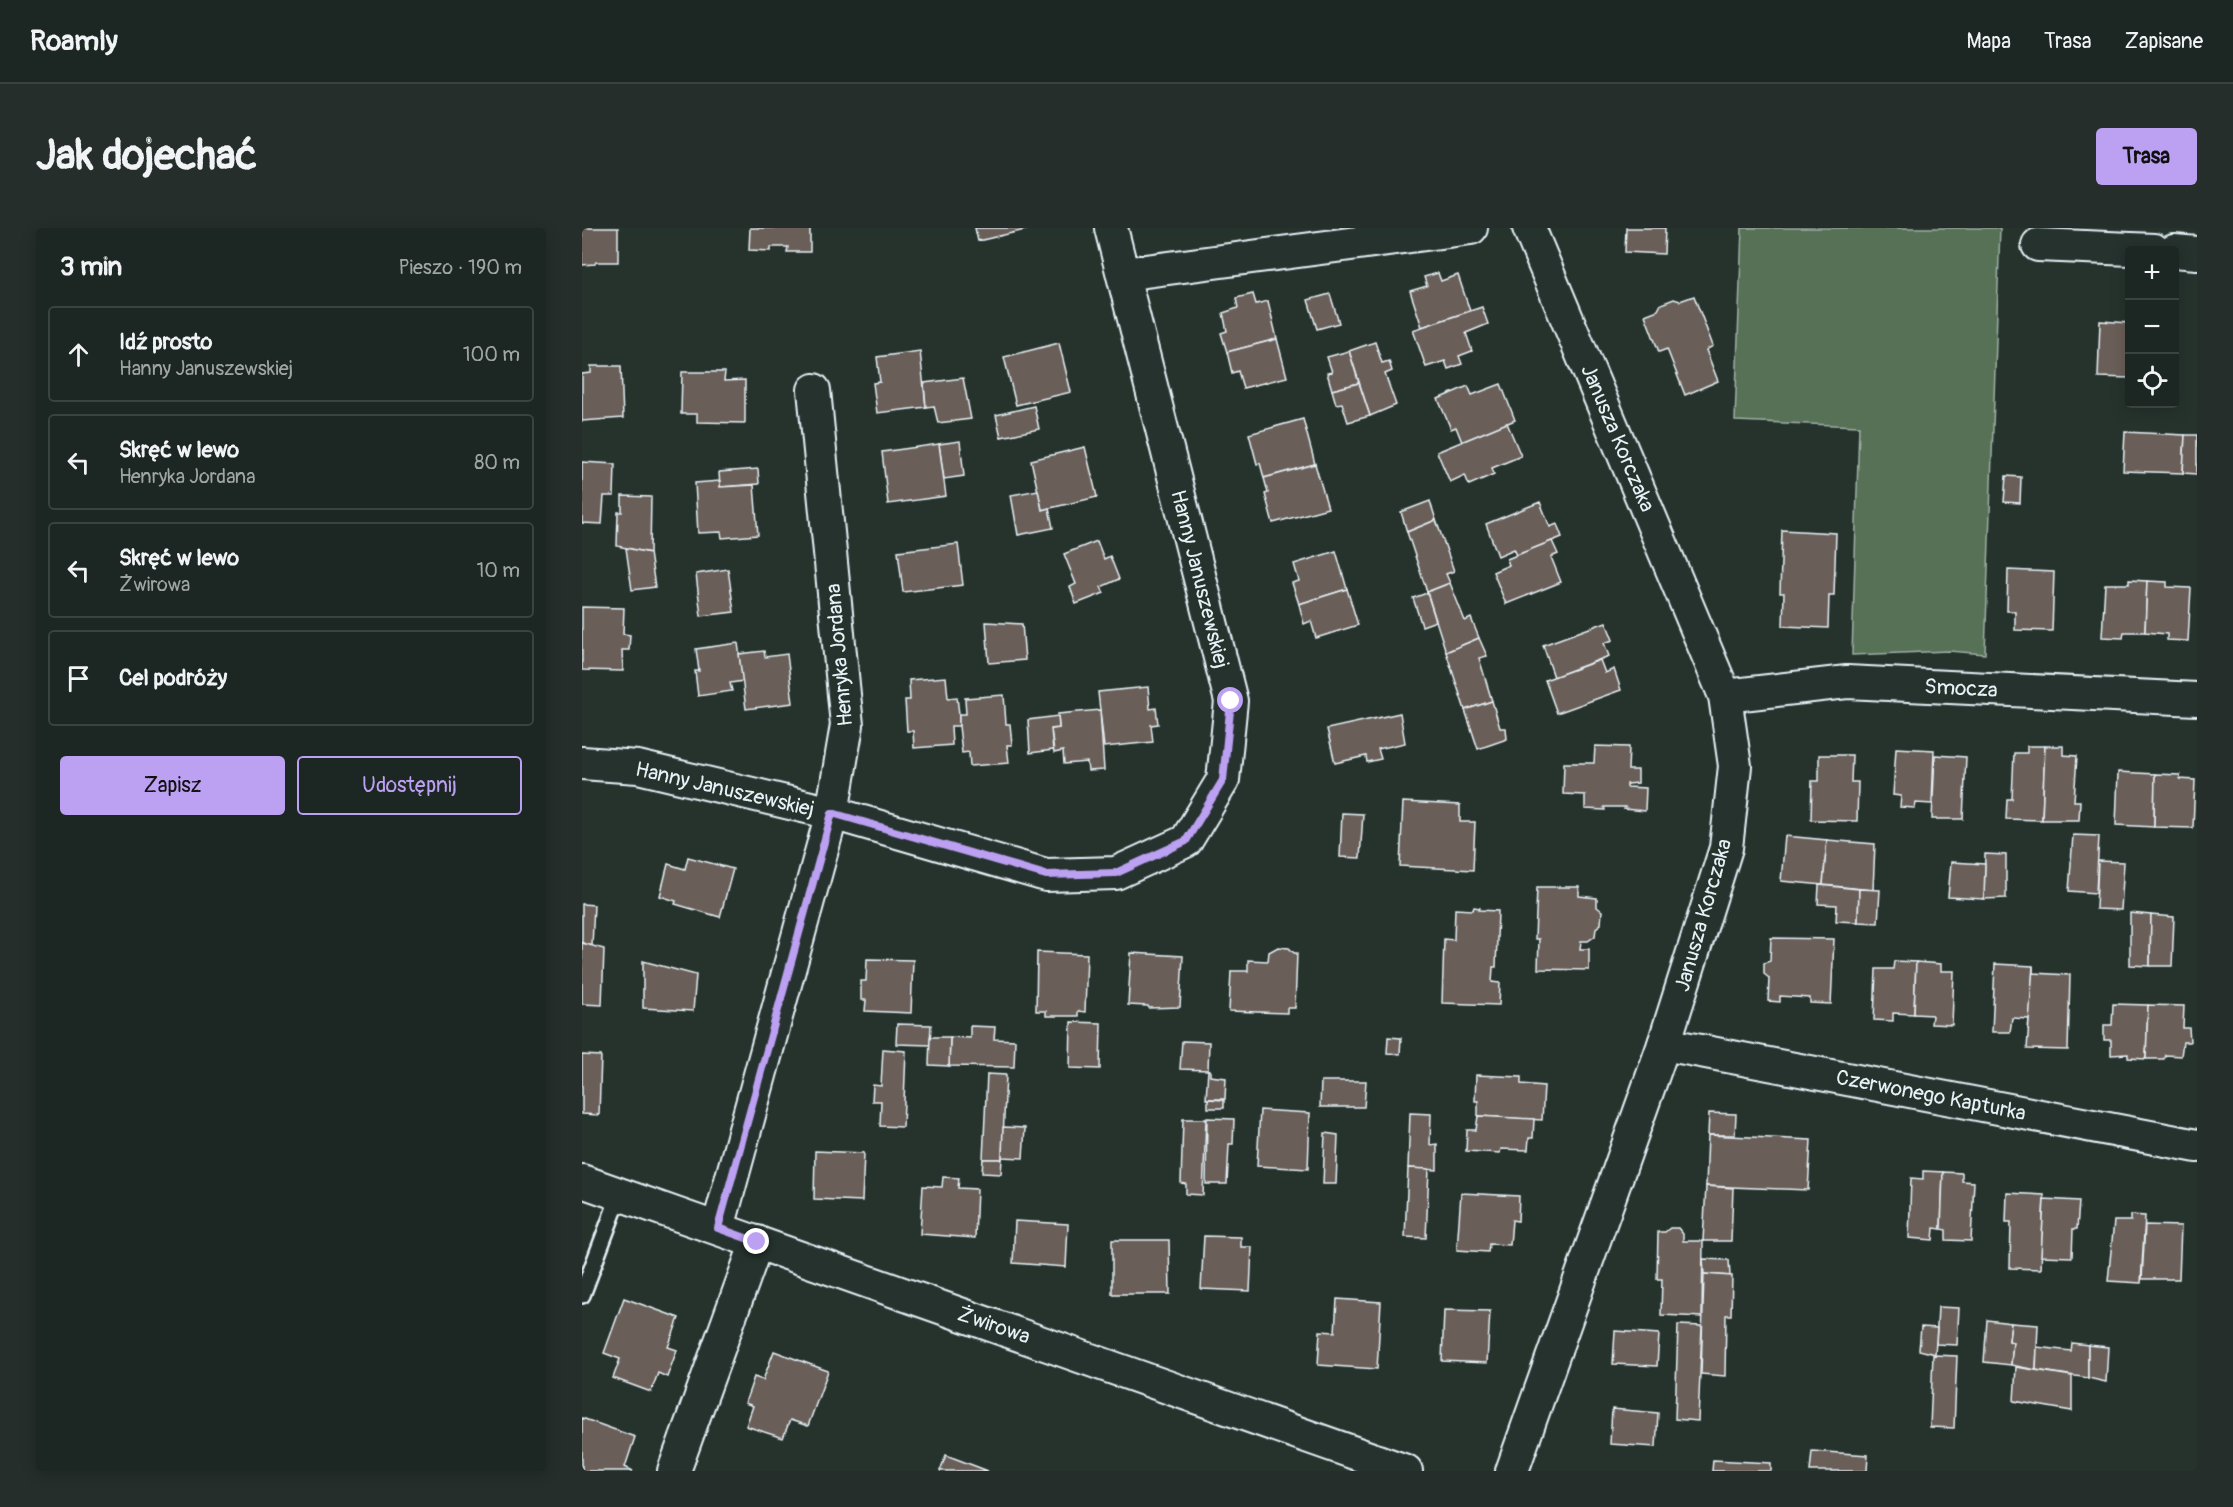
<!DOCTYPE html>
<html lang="pl">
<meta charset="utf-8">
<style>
body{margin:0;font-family:Pangolin,sans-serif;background:#252e2a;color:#f1f3f6}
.controls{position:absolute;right:18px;top:18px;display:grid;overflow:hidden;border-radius:6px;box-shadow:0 3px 15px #0003}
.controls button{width:54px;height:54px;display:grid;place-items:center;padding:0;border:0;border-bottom:2px solid #3a4340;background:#1c2622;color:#f1f3f6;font:30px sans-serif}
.stop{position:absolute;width:18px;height:18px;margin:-14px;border:4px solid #bca0f2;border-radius:50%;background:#fff}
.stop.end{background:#bca0f2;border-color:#fff;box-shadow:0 2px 6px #0008}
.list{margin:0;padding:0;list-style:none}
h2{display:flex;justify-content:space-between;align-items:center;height:78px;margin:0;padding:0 24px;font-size:26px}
h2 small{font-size:20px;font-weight:400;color:#a0a5a5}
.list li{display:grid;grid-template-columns:39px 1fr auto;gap:18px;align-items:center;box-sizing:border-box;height:96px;margin:0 12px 12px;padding:0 12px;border:2px solid #3a4340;border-radius:6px}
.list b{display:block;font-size:22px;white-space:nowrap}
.list p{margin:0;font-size:20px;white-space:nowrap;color:#a0a5a5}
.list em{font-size:20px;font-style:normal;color:#a0a5a5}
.actions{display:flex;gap:12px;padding:18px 24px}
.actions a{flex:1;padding:14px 0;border:2px solid #bca0f2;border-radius:6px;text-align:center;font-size:21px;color:#bca0f2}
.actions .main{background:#bca0f2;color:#111}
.icon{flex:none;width:33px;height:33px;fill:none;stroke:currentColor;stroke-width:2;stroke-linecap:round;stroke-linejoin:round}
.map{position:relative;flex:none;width:1615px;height:1243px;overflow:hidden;border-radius:6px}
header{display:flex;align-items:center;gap:36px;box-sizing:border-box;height:84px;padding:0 30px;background:#1c2622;border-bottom:2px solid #3a4340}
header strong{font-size:28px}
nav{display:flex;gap:33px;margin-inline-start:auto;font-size:21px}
.intro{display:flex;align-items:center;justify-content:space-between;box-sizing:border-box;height:144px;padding:0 36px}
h1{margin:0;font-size:42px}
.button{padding:15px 27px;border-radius:6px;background:#bca0f2;color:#111;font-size:21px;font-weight:700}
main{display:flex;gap:36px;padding:0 36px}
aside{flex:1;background:#1c2622;border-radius:6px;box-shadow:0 3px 15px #0003}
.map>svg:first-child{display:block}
</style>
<header>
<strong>Roamly</strong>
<nav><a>Mapa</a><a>Trasa</a><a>Zapisane</a></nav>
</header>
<div class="intro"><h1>Jak dojechać</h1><a class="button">Trasa</a></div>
<main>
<aside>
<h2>3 min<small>Pieszo · 190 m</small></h2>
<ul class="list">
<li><svg class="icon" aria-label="ahead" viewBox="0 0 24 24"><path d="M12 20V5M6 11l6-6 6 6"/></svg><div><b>Idź prosto</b><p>Hanny Januszewskiej</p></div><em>100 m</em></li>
<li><svg class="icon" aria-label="left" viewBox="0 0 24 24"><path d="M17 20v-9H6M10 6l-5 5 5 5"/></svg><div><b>Skręć w lewo</b><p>Henryka Jordana</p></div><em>80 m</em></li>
<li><svg class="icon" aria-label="left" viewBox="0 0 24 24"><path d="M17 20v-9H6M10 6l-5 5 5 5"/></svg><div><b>Skręć w lewo</b><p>Żwirowa</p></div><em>10 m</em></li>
<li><svg class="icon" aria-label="arrive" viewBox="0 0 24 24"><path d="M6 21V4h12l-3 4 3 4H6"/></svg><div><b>Cel podróży</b></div></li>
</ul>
<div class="actions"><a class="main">Zapisz</a><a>Udostępnij</a></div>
</aside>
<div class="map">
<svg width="1615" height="1243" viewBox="0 0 1615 1243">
<rect width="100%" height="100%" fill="#26332d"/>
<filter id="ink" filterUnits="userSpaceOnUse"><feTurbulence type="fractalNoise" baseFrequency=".0167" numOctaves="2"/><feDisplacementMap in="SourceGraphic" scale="12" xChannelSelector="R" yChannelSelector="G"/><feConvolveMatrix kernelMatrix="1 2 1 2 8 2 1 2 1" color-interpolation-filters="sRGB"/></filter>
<g filter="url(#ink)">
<polygon fill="#577157" stroke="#a0b1a8" stroke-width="1.5" points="1160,0 1418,0 1403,426 1367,423 1270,427 1277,198 1153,193"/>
<g fill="#6b5f58" stroke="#e8f1f8" stroke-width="1.5">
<polygon points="0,0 36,0 36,34 14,34 13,36 0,37"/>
<polygon points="168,0 228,0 228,24 205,24 206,19 189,19 189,23 167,22"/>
<polygon points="393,0 446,0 447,1 396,13"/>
<polygon points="1044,0 1083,0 1082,26 1043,24"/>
<polygon points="856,45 859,53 876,47 888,83 840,99 828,63 845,58 842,49"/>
<polygon points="671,66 674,76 686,73 695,111 645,124 639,105 645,103 641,85 656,80 654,70"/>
<polygon points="748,66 757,95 735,101 726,72"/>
<polygon points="1112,68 1131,118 1124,122 1136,153 1103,167 1085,121 1077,124 1063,87 1076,82 1079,76 1092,71 1098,73"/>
<polygon points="900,79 906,96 884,105 890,123 877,128 880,136 866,141 863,133 844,139 831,102"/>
<polygon points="1518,93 1548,95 1548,150 1516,149"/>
<polygon points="695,111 705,149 661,160 656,143 650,145 645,124"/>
<polygon points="793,114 800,135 807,133 810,143 803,146 814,177 788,188 767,123"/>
<polygon points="477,115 489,164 434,177 422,129"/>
<polygon points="338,123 344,179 295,185 291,155 298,154 295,129"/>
<polygon points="767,123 777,155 750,162 745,145 750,144 745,129"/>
<polygon points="9,138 39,138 41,190 0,193 0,146 9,145"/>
<polygon points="100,144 143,144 142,153 163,152 163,195 115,194 115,186 99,186"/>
<polygon points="381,150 389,191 356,195 352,178 344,179 342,155"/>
<polygon points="777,155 788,188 766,194 760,175 754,176 750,162"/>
<polygon points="919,156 933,192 880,214 874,199 869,201 856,171 886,158 890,167"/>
<polygon points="452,178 457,201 419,209 414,187"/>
<polygon points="721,191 733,236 682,250 678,235 675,236 667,206"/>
<polygon points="925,195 939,228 910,240 912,246 887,257 883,247 868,254 855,224"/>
<polygon points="1543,204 1603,207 1601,245 1541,243"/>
<polygon points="1603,207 1615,207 1615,246 1601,245"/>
<polygon points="378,213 382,248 362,251 357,216"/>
<polygon points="357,216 364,268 306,276 300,224"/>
<polygon points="503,219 515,269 460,282 449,232"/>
<polygon points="0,234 33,236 32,268 22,268 20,296 0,295"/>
<polygon points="733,236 746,280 691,295 683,266 686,265 682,250"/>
<polygon points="176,241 177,256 138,259 137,244"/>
<polygon points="1424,248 1439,249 1438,275 1422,274"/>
<polygon points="138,253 138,259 172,257 176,307 140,310 139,304 116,305 113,255"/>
<polygon points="456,262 460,282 467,280 471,300 436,307 429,267"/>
<polygon points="40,268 69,269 68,325 35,318 36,284 40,284"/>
<polygon points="848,273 854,292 825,304 819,284"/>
<polygon points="958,274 968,299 975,296 980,309 935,327 932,321 916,328 904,296"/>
<polygon points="854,292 872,343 864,346 868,355 845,364 825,304"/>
<polygon points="1200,302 1254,305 1252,367 1247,367 1246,400 1201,398 1202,365 1198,365"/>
<polygon points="515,313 522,331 528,328 537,351 519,359 522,365 494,376 488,359 494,356 482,326"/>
<polygon points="970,313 976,326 969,329 979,354 924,376 911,344 927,337 925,331"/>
<polygon points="376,316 381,357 321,364 316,323"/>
<polygon points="44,320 68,325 73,359 50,362"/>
<polygon points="754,323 765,361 717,376 710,355 717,353 712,336"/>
<polygon points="146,341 152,384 119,388 114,346"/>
<polygon points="1426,342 1472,344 1470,403 1433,402 1433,383 1425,383"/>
<polygon points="1547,352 1565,353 1563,404 1542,404 1541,410 1520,409 1523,356 1547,356"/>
<polygon points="1565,353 1585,354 1585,359 1609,360 1606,413 1585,412 1585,406 1563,404"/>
<polygon points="868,355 883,393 889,390 897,410 864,424 845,364"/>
<polygon points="765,361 776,397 734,410 729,393 722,396 717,376"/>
<polygon points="845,365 854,393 840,398 831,370"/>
<polygon points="0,379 42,380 41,406 48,407 47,422 40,422 41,443 0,442"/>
<polygon points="404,394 440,396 443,432 407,435"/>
<polygon points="1024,394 1031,412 1022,415 1027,428 972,449 961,417"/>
<polygon points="897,410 905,428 897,430 910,473 883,482 864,424"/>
<polygon points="156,415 161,453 148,455 150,463 116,468 113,443 117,443 114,421"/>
<polygon points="182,423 183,429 205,426 211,475 164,481 157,426"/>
<polygon points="1018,432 1023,445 1032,441 1039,462 975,485 963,452"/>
<polygon points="364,449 366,470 375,469 377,486 377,498 369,498 370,517 332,520 331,503 325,503 323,472 328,472 327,452"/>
<polygon points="566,459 568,481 574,480 576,496 569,497 571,514 522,519 516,464"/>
<polygon points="422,467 424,496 428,496 430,517 425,517 427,535 388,538 387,524 380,525 377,498 377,486 384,486 383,470"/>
<polygon points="910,473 918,500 924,500 925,511 896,521 883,482"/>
<polygon points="518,482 522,542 506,543 505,534 482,536 481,523 472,525 469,501 477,500 476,486"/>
<polygon points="818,485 823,515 796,521 799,531 785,534 784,528 753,535 745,501"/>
<polygon points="476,488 477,500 469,501 471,522 448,525 446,492"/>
<polygon points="1013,518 1047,519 1046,542 1056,542 1056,555 1045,556 1045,559 1064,560 1063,583 1042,581 1043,579 1022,579 1023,582 1003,581 1003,567 981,566 982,535 1012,535"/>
<polygon points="1445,518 1463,518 1460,592 1424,591 1425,571 1430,571 1432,525 1445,525"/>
<polygon points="1463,518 1481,518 1481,527 1495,528 1492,573 1498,573 1497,592 1460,592"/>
<polygon points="1314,520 1352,522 1350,576 1334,575 1333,580 1318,579 1319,568 1311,567"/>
<polygon points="1237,527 1270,527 1269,554 1276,554 1275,593 1229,592 1230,553 1237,553"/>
<polygon points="1353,527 1384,529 1381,591 1350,591"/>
<polygon points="1536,544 1573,546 1572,599 1534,597"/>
<polygon points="1573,546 1598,547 1598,551 1613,552 1611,600 1572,599"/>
<polygon points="821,574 878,577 878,594 893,594 891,642 818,638"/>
<polygon points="760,585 781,586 778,630 758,629"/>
<polygon points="1491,607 1517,608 1514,665 1487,663"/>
<polygon points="1203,608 1245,612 1241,657 1199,653"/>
<polygon points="1245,612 1293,616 1291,662 1241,657"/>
<polygon points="1403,626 1424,627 1424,670 1402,671"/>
<polygon points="106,629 151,641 138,689 93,676 94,673 78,668 86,636 103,641"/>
<polygon points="1516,633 1542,634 1539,682 1514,681"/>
<polygon points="1369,634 1403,636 1402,671 1366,669"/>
<polygon points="1237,657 1277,661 1276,694 1254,693 1255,677 1236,676"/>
<polygon points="955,659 997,659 997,668 1015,670 1015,679 1020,683 1019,696 1014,700 1013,708 1006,713 999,713 998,721 1007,721 1007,742 956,741 957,711 953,711"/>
<polygon points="1277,661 1298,662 1296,695 1276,694"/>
<polygon points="0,676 12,677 10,718 0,715"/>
<polygon points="892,679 898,680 897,682 916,683 914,739 911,739 910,754 918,755 917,777 860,775 862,711 872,712 873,681 891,682"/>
<polygon points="1548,685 1569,687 1568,738 1548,737"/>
<polygon points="1569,687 1592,689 1590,738 1568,738"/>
<polygon points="1189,710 1252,711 1249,776 1228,775 1228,770 1198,768 1198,774 1186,773 1187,750 1182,746 1182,735 1188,733"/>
<polygon points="0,715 22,721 20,777 0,776"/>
<polygon points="696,719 707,720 712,725 715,725 713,780 705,780 705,785 647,783 649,743 666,743 666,732 686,733 687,724"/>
<polygon points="455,724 505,726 503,784 496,783 496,788 464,788 464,783 454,783"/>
<polygon points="549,725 601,728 598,779 567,780 566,778 546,777"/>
<polygon points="285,731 331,732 329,785 283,783 284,772 279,772 279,753 284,753"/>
<polygon points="61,733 114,747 111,783 61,780"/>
<polygon points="1312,733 1334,734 1332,786 1311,785 1311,793 1292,792 1294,741 1311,741"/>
<polygon points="1334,734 1359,736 1359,743 1372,743 1370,797 1349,796 1350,787 1332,786"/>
<polygon points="1413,736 1451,738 1448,801 1446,801 1447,791 1430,790 1428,804 1410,804"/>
<polygon points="1451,738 1451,745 1488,747 1486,822 1445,821"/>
<polygon points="1531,776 1566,777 1564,831 1546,830 1546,826 1529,827 1529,812 1522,812 1522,797 1530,797"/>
<polygon points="1566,777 1602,778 1601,800 1607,800 1608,814 1601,814 1599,828 1583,827 1582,831 1564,831"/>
<polygon points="489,794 519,795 518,841 488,840"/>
<polygon points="315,796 349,797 348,817 314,816"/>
<polygon points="388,798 413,799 412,811 433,812 432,839 367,838 368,809 388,810"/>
<polygon points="348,809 368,809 367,838 347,837"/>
<polygon points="806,809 819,810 818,826 805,825"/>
<polygon points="600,813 627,814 626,842 598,841"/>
<polygon points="301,821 324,823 321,899 298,898 299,873 290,873 291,857 299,858"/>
<polygon points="0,827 19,828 17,887 0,886"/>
<polygon points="626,842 628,842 628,848 644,850 643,871 624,871"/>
<polygon points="405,846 424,847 420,931 401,931"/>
<polygon points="894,847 939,849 939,856 962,858 960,892 896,888 896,873 893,873"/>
<polygon points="739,853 784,853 782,879 738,879"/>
<polygon points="626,871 642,872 642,880 626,880"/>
<polygon points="678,882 728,885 726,941 675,938"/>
<polygon points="828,885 849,886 848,917 855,916 855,942 826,940"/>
<polygon points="1127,885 1154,886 1153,907 1126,907"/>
<polygon points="896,888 952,891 951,910 947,910 946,922 919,921 918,925 884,923 885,902 894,902"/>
<polygon points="625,890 652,891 651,916 647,916 645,956 624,956"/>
<polygon points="601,891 624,891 621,967 604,966 604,956 599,955"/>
<polygon points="421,899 443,900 441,930 420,929"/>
<polygon points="743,905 756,907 754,956 741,956"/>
<polygon points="1126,907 1229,912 1226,962 1124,958"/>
<polygon points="233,923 282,925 280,973 232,971"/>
<polygon points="401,931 420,931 419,946 400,945"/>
<polygon points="826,940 847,941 844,1010 823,1009"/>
<polygon points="1341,943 1361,944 1359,1001 1352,1000 1351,1012 1327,1010 1329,950 1341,951"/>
<polygon points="1361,944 1380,945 1380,953 1392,954 1389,1013 1364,1012 1364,1002 1359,1001"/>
<polygon points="361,949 377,950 376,960 395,961 393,1010 338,1006 341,958 360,959"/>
<polygon points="1124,958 1151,960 1149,1013 1121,1013"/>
<polygon points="879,965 937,968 936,993 930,992 928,1017 907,1016 906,1024 875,1022"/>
<polygon points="1425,965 1462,967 1459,1041 1428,1040 1429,994 1424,994"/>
<polygon points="1462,971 1497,973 1495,1001 1491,1001 1490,1029 1459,1028"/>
<polygon points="1549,987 1563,988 1559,1055 1526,1053 1532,993 1549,993"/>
<polygon points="433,993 486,996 484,1039 431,1035"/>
<polygon points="1563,997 1599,998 1597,1051 1560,1051"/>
<polygon points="1088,1000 1096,1000 1101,1006 1101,1013 1121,1013 1120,1089 1079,1087 1080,1051 1075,1051 1076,1004 1083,1004"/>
<polygon points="622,1008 659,1009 659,1019 670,1019 668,1063 619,1061"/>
<polygon points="530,1012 587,1012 588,1066 530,1066"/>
<polygon points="1121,1031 1147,1032 1148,1048 1122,1046"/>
<polygon points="1122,1046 1150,1048 1149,1087 1144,1087 1143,1148 1119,1146"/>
<polygon points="42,1070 97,1090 86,1119 95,1122 85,1149 76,1145 69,1164 31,1150 38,1131 22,1125"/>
<polygon points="755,1071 799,1074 795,1141 736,1137 738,1103 753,1104"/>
<polygon points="1356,1079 1377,1080 1375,1117 1354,1116"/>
<polygon points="862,1082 908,1083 905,1135 860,1133"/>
<polygon points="1405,1092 1429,1095 1427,1113 1431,1114 1429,1137 1402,1134"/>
<polygon points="1429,1095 1456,1097 1454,1142 1429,1137 1431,1114 1427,1113"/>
<polygon points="1096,1097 1120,1098 1116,1193 1093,1191"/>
<polygon points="1339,1099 1355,1100 1353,1126 1337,1122"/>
<polygon points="1033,1103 1077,1106 1075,1138 1031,1136"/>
<polygon points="1490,1115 1506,1117 1506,1150 1454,1142 1455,1119 1489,1123"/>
<polygon points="1506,1117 1526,1119 1524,1154 1506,1150"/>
<polygon points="192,1123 246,1143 226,1198 208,1192 201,1210 164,1198 171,1178 163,1175 172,1149 181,1152"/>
<polygon points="1351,1127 1375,1128 1372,1200 1348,1199"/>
<polygon points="1434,1139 1490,1148 1490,1183 1432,1173"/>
<polygon points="1030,1181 1076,1185 1074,1219 1028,1216"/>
<polygon points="0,1190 53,1209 43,1239 51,1243 0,1243"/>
<polygon points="1230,1223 1286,1227 1285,1243 1228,1243"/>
<polygon points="364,1227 406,1243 358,1243"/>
<polygon points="1131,1232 1189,1235 1189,1243 1130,1243"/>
</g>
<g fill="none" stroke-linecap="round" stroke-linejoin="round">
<defs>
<polyline id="service" points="0,1067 38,966"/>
<g id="minor">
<polyline points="1456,17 1572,22"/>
<polyline points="1592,23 1615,25"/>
<polyline points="541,46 889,0"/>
<polyline points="1143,468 1265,454 1615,471"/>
<polyline points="0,535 56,539 250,585 464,647 534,645 604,613 641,552 649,473 529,0"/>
<polyline points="1082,816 1615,918"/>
<polyline points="0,953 824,1243"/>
<polyline points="136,1000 250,585 265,497 232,162"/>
<polyline points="92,1243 175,1014"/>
<polyline points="930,1243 1082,816 1144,620 1153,538 1143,468 947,0"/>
</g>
</defs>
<use href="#service" stroke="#e8f1f8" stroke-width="20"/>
<use href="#minor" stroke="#e8f1f8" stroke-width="36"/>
<use href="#service" stroke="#26332d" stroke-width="15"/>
<use href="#minor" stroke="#26332d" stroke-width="32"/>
</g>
</g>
<g fill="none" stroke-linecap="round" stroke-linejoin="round" filter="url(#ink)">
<polyline stroke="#bca0f2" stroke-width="8" points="175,1014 136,1000 250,585 464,647 534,645 604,613 641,552 649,473"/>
</g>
<g text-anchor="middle" stroke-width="6" stroke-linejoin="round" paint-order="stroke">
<g font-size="21" fill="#e8f1f8" stroke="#26332d">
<text transform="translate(1036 210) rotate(67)" y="7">Janusza Korczaka</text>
<text transform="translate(618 351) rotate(76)" y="7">Hanny Januszewskiej</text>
<text transform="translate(257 427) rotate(-95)" y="7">Henryka Jordana</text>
<text transform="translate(1379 460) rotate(3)" y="7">Smocza</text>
<text transform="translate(143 561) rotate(13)" y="7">Hanny Januszewskiej</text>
<text transform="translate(1121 687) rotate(-74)" y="7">Janusza Korczaka</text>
<text transform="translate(1349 867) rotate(11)" y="7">Czerwonego Kapturka</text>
<text transform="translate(412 1097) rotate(19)" y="7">Żwirowa</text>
</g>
</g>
</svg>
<div class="controls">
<button>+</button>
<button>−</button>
<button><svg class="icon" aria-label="locate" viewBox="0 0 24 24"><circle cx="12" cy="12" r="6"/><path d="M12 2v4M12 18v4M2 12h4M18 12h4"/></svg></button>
</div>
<div class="stop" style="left:649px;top:473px"></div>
<div class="stop end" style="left:175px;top:1014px"></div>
</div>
</main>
